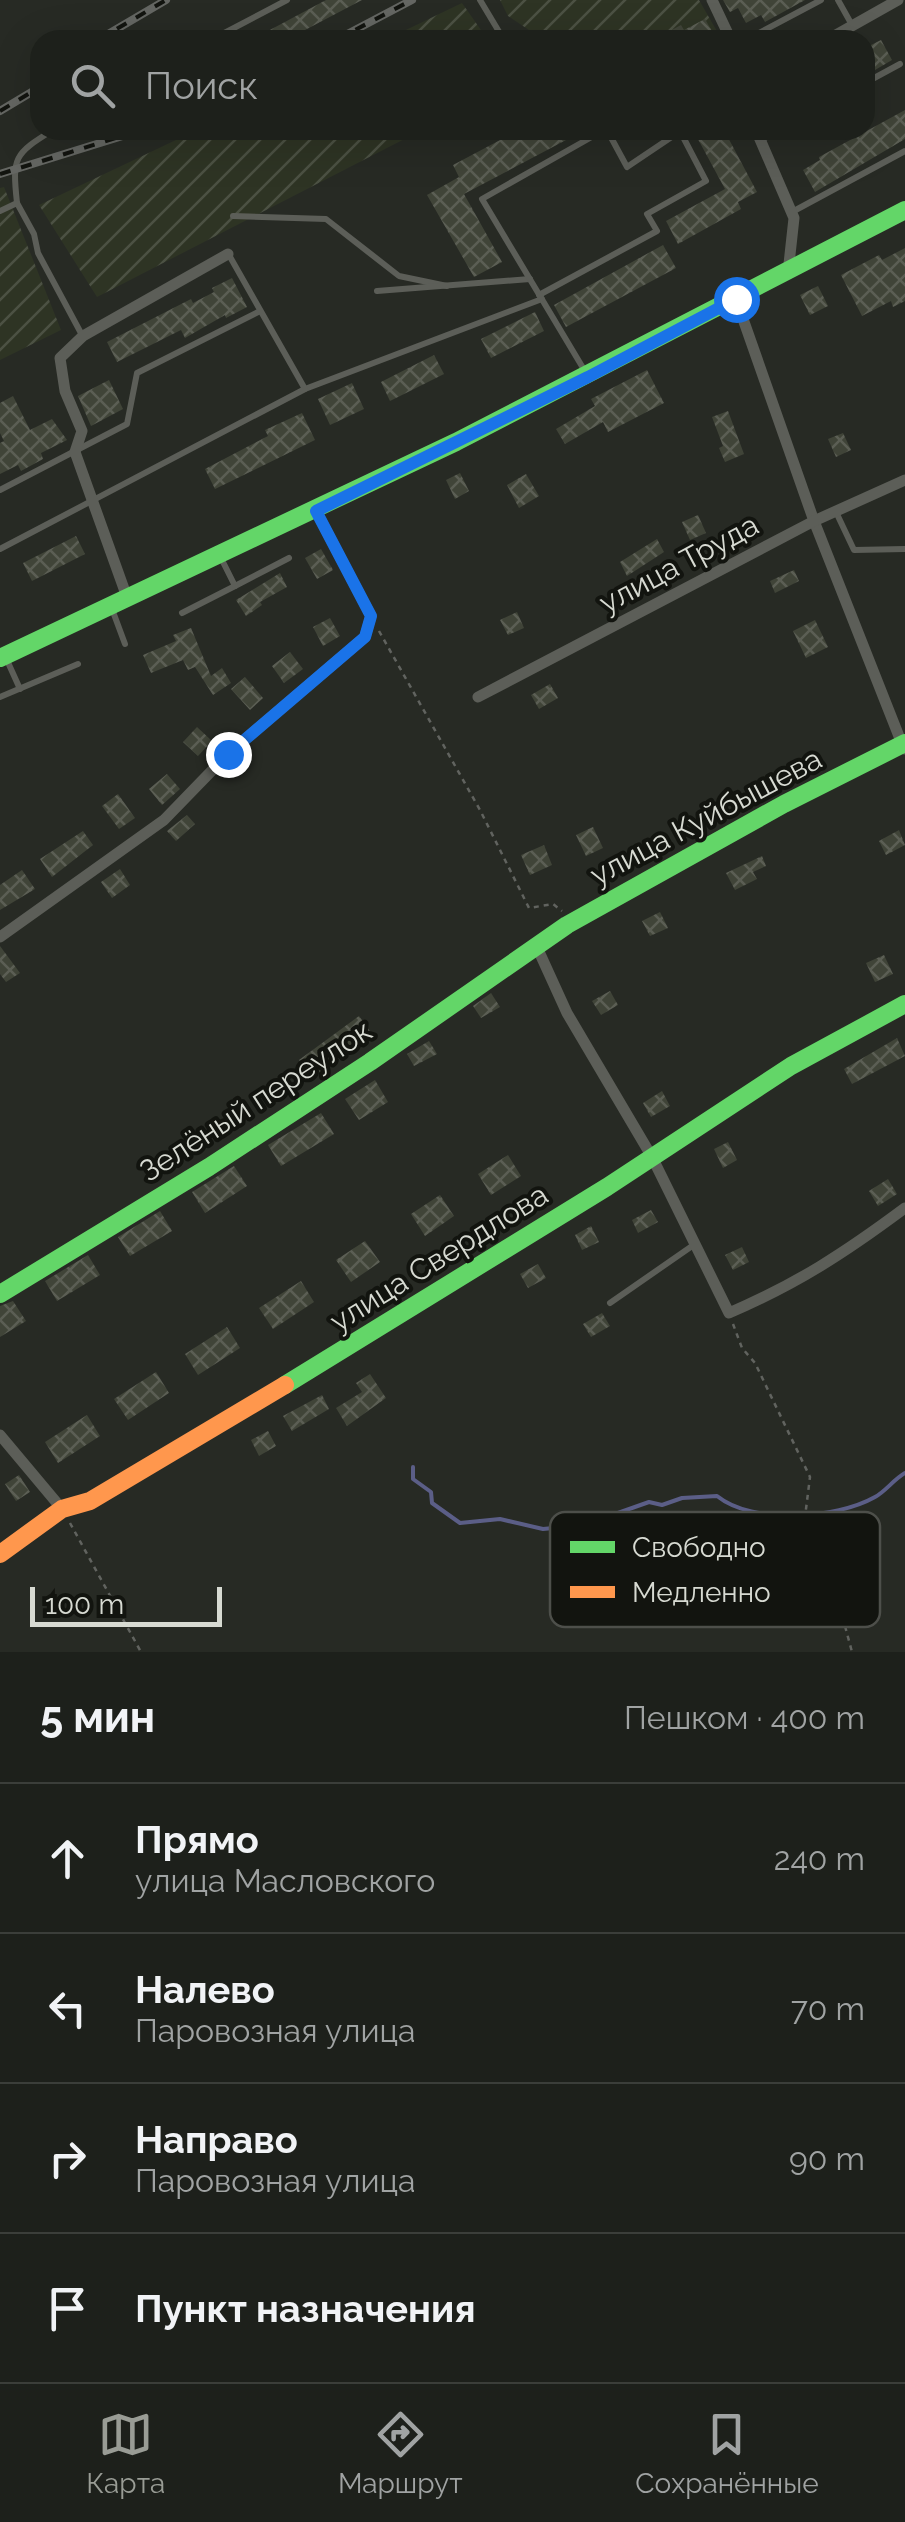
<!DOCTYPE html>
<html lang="ru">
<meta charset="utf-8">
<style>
body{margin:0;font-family:Raleway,sans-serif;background:#2a2d28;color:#f1f3f6}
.scale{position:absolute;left:30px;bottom:25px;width:192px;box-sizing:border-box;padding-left:10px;border:5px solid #d7dad2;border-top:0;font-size:28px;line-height:35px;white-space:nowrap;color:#d7dad2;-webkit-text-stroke:8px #12140f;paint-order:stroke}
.stop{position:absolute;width:30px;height:30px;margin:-22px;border:8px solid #1a73e8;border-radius:50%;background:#fff}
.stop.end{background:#1a73e8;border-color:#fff;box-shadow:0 2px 10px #0008}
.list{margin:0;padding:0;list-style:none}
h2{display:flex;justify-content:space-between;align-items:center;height:130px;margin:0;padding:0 40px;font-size:42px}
h2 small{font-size:32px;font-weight:400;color:#a0a3a3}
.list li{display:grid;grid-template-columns:65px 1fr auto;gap:30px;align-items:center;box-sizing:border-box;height:150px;padding:0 40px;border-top:2px solid #3b3e3a}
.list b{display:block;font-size:38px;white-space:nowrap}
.list p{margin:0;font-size:32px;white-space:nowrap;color:#a0a3a3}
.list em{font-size:32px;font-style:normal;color:#a0a3a3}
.icon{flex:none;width:55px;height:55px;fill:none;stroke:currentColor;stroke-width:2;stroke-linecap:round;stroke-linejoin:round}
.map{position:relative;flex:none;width:905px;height:1652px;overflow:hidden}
.search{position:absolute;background:#1d201b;box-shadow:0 10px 40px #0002;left:30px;right:30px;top:30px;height:110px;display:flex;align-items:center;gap:25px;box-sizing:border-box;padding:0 35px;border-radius:30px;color:#a0a3a3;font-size:38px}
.sheet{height:730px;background:#1d201b}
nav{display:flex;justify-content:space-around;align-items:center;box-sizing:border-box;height:140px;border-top:2px solid #3b3e3a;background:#1d201b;font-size:28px;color:#a0a3a3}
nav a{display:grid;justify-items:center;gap:5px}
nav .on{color:#999c95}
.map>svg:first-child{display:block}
</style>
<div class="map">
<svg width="905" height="1652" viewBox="0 0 905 1652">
<defs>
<pattern id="industrial-furrows" width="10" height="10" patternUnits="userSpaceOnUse" patternTransform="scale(2.5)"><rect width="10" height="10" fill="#2e3424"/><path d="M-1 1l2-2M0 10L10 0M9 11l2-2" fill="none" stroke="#4c5143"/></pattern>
<pattern id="building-cross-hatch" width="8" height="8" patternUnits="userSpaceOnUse" patternTransform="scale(2.5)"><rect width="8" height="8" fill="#404438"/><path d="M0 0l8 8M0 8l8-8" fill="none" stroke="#5b5e54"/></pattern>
</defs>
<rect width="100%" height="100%" fill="#272a24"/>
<g fill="url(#industrial-furrows)">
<polygon points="500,0 699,0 722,40 544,40 508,16"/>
<polygon points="462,3 488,40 385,40"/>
<polygon points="197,130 422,130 97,297 39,205"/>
<polygon points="4,187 61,330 0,360 0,188"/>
</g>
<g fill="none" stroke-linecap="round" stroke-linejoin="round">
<path stroke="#5b5e87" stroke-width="4" d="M 413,1467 L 413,1479 L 431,1492 L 432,1503 L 460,1523 L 500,1519 L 543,1529 L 584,1525 L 649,1502 L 662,1505 L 682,1498 L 717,1496 C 753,1525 836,1519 875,1497 C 886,1491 893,1480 905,1473"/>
</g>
<g fill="url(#building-cross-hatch)">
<polygon points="326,0 362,0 286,40 251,40"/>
<polygon points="723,0 805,0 765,22 761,15 746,23 738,8 730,12"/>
<polygon points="705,19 717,40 666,40 671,37 668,32 681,25 684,30"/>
<polygon points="881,40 892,60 870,73 865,63 865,48"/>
<polygon points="905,110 905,139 815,192 803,170 820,160 819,157"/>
<polygon points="519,130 585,130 464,194 502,262 474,277 427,195 459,177 453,165"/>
<polygon points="693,130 724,130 757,192 738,202 741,209 678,244 666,221 725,189"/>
<polygon points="663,245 676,268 566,327 554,305"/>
<polygon points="905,248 905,301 893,307 891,301 862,316 841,275 879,255 882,260"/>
<polygon points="232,278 247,307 226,318 225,315 185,338 181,330 117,362 107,342 191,299 193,303 214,292 212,288"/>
<polygon points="818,286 828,306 810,315 800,295"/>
<polygon points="535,312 544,331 491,358 481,339"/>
<polygon points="434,355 444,374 390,401 381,382"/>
<polygon points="647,370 664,403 608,432 603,422 565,444 556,429 595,406 591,399"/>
<polygon points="109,380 123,409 91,426 78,396"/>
<polygon points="352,383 364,409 330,425 318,399"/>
<polygon points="13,396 30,430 52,419 67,440 41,453 43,459 21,471 18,465 0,474 0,443 4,441 0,433 0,403"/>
<polygon points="728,411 744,454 725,462 719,448 723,446 712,417"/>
<polygon points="302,413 315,440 215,489 205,469 268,436 265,430"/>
<polygon points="843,433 851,450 836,457 828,439"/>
<polygon points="460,473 469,491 455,499 446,480"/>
<polygon points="526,474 539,496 519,508 507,485"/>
<polygon points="698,515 706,533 690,540 682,522"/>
<polygon points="76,536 85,554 32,581 23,563"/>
<polygon points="657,539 664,552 627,576 620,562"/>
<polygon points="321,549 333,570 317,579 305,558"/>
<polygon points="794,570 799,581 775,593 770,581"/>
<polygon points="280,573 287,587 260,602 262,605 246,616 236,600"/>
<polygon points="517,612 524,628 508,635 500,620"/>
<polygon points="330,618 340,636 323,646 313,627"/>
<polygon points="815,620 828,647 806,658 793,631"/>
<polygon points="191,628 211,676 222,668 231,683 213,695 195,667 188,670 183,660 151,673 143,655 176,641 173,635"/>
<polygon points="290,652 303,669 284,683 272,666"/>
<polygon points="245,677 263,698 250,710 231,689"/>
<polygon points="550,684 558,698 539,709 531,695"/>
<polygon points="197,727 212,741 198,756 183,742"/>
<polygon points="167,774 180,789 162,805 149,789"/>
<polygon points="118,794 135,818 119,829 102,806"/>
<polygon points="187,815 195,824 176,841 167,831"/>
<polygon points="593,827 603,848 586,856 576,835"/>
<polygon points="899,830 905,845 886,855 879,841"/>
<polygon points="83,831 93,845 52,877 40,859"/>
<polygon points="544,845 552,865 530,875 521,855"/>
<polygon points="762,856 766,866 753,872 757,879 735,890 726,873"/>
<polygon points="120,869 130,885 112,898 101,882"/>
<polygon points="22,870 35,889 0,910 0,885"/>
<polygon points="660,912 668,928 650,936 642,921"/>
<polygon points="0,946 20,973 6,982 0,974"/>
<polygon points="884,955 893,974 875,982 866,963"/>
<polygon points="610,991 618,1005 601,1015 592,1001"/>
<polygon points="491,993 500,1007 481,1018 473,1006"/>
<polygon points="359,1016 372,1034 312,1078 299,1060"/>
<polygon points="897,1038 905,1056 852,1084 844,1069"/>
<polygon points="429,1041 437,1054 414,1066 407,1054"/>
<polygon points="375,1080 388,1102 359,1120 345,1099"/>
<polygon points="662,1091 670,1106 651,1117 643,1103"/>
<polygon points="321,1113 334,1134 281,1166 268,1145"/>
<polygon points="728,1142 737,1160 723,1168 714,1149"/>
<polygon points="508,1155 521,1176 491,1195 478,1174"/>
<polygon points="234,1166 247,1186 205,1213 192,1192"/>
<polygon points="888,1179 897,1194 878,1206 869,1191"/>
<polygon points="440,1195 454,1216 425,1236 411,1214"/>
<polygon points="651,1210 658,1222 638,1233 632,1220"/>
<polygon points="160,1211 172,1231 130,1256 118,1237"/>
<polygon points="591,1226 599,1242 582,1250 575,1235"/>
<polygon points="365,1241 380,1262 351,1282 336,1260"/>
<polygon points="742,1247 749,1262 733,1270 725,1255"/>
<polygon points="88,1255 100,1275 57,1301 45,1281"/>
<polygon points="538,1264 546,1278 528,1288 520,1274"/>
<polygon points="301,1281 314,1302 273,1329 259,1308"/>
<polygon points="13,1301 26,1321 0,1337 0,1306"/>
<polygon points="602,1313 610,1326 591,1337 583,1324"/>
<polygon points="227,1327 240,1348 198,1375 185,1354"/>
<polygon points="156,1372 169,1393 128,1420 114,1399"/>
<polygon points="370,1374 386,1398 347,1426 336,1408 362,1392 356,1383"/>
<polygon points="322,1395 329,1409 292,1431 283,1416"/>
<polygon points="87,1415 100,1436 58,1463 45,1442"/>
<polygon points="268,1431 276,1446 259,1456 251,1440"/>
<polygon points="19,1475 30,1492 16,1501 5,1484"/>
</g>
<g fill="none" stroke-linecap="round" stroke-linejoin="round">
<g stroke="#61635f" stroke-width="2.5" stroke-dasharray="5 5" stroke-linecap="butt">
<polyline points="379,631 480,810 529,908 553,904 562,911"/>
<polyline points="733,1324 742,1348 755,1363 810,1477 804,1525 835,1589 852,1652"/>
<polyline points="70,1523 141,1652"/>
</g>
<g stroke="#5c5e58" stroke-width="6">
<polyline points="480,0 504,40"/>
<polyline points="838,0 852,25"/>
<polyline points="211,40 287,0"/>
<polyline points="746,40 821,0"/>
<polyline points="865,83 900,64"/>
<polyline points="607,130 627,167 682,130"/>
<polyline points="761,140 780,130"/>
<path d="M 17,203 C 12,157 14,154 53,130"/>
<polyline points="0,211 17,203 34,234 38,253 82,335"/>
<polyline points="792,212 905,151"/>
<polyline points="233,216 326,219 399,276 447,286"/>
<polyline points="377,291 530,279"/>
<polyline points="539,295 657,231 647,214 706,181 681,133"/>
<polyline points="586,373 482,199 604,130"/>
<polyline points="305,389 542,299"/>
<polyline points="0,490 127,424 137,373 260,311"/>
<polyline points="836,512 854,550 905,549"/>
<polyline points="0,549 305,389 229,255"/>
<polyline points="235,586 289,558"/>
<polyline points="112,609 125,644"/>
<polyline points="182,613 235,586 221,558"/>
<polyline points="6,658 20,689"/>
<polyline points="0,697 78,664"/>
<polyline points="610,1303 695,1244"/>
</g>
<g stroke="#5c5e58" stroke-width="11">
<polyline points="712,0 731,40"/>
<polyline points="827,40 898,0"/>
<polyline points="756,130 794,218 788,273"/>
<polyline points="736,299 814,521 904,749"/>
<polyline points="128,600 75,452 82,431 65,391 60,358 83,336 228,254"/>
<polyline points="478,697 814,521 905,480"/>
<polyline points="0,937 164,820 228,754 365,637 371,616 316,511"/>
<path d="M 536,945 L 567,1013 L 652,1157 L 729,1313 C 797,1284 846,1252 905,1208"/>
<polyline points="0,1435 62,1509"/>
</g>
<g stroke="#63d668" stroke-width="18">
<polyline points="0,658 456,442 905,210"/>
<polyline points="0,1294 209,1167 370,1062 567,925 784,804 905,743"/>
<polyline points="285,1385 607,1187 791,1066 905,1004"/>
</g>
<polyline stroke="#ff974d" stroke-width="18" points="0,1554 62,1509 90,1501 285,1385"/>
<defs>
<g id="rail">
<polyline points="98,40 166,0"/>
<polyline points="336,40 412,0"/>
<polyline points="0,111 40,87"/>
<polyline points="0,174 142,130"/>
</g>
</defs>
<use href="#rail" stroke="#646662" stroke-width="8"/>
<use href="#rail" stroke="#12140f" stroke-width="4" stroke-dasharray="11" stroke-linecap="butt"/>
</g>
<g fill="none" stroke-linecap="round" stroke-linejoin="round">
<polyline stroke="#1a73e8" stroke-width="12" points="228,754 365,637 371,616 316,511 588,377 736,299"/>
</g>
<g text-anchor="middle" stroke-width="8" stroke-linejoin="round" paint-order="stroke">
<g font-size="30" fill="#d7dad2" stroke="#12140f">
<text transform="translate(679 564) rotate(-28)" y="10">улица Труда</text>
<text transform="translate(706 817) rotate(-28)" y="10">улица Куйбышева</text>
<text transform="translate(256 1101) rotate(-33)" y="10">Зелёный переулок</text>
<text transform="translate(439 1258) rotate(-32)" y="10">улица Свердлова</text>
</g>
</g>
<rect x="550" y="1512" width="330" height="115" rx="15" fill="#12140f" stroke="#4d4f4a" stroke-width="2.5"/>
<rect x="570" y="1541" width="45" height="12" fill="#63d668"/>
<rect x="570" y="1586" width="45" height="12" fill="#ff974d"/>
<g font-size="28" fill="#d7dad2">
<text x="632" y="1557">Свободно</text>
<text x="632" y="1602">Медленно</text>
</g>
</svg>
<div class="scale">100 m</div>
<div class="stop" style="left:736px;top:299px"></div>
<div class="stop end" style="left:228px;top:754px"></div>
<div class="search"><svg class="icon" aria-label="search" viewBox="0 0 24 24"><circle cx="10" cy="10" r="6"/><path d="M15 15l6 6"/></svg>Поиск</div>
</div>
<section class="sheet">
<h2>5 мин<small>Пешком · 400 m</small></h2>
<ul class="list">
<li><svg class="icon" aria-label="ahead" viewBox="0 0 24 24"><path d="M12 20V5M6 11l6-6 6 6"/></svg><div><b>Прямо</b><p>улица Масловского</p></div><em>240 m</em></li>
<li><svg class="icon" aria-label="left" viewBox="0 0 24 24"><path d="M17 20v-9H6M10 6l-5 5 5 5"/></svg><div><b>Налево</b><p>Паровозная улица</p></div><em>70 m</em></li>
<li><svg class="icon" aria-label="right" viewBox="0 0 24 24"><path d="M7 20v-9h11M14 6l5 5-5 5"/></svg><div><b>Направо</b><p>Паровозная улица</p></div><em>90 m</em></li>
<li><svg class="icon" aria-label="arrive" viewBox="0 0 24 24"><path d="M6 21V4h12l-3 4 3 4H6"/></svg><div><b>Пункт назначения</b></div></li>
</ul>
</section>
<nav>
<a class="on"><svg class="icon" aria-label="map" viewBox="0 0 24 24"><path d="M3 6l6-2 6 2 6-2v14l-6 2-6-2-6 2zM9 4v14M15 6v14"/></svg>Карта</a>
<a><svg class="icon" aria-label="directions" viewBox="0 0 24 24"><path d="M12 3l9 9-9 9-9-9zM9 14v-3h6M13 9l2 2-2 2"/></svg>Маршрут</a>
<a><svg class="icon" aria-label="saved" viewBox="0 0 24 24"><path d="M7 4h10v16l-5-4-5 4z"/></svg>Сохранённые</a>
</nav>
